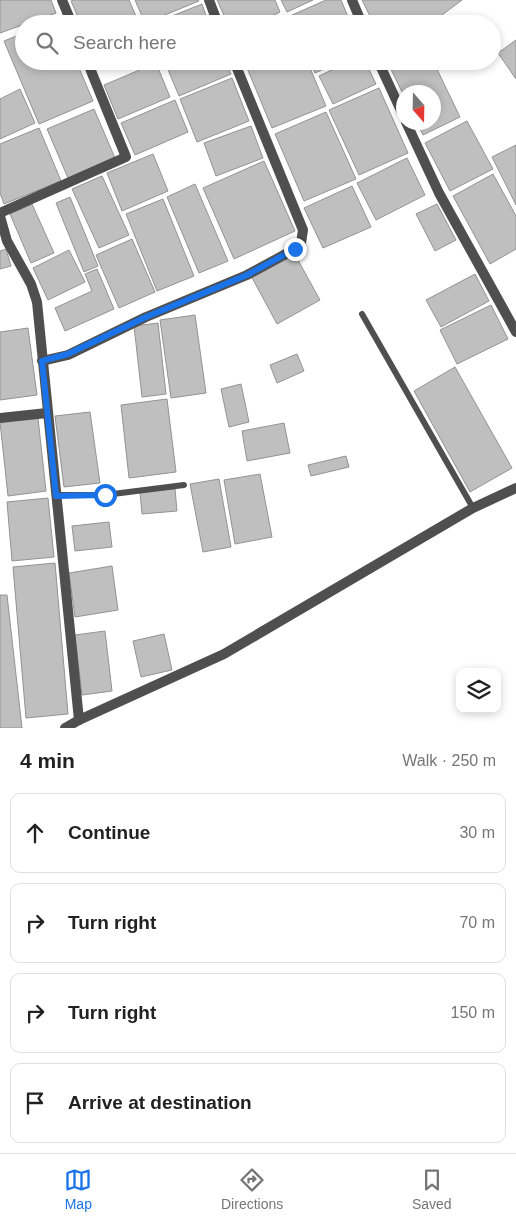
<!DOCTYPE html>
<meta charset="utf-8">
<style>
body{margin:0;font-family:Helvetica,sans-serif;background:#f6f6f6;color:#222}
.controls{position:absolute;right:15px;bottom:15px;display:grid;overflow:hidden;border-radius:10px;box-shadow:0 2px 8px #0003}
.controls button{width:45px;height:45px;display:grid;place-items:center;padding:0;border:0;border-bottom:1px solid #e0e0e0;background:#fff;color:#222;font:25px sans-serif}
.compass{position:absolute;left:396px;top:85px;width:45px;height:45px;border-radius:50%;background:#fff;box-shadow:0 2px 8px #0003;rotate:160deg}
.stop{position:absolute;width:15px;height:15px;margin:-11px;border:4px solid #1a73e8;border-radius:50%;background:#fff}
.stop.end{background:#1a73e8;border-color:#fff;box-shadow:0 1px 5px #0008}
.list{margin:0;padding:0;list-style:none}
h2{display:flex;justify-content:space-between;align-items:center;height:65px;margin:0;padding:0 20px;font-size:21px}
h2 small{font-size:16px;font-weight:400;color:#767676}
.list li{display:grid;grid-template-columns:32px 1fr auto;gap:15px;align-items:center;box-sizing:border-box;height:80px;margin:0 10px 10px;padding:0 10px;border:1px solid #e0e0e0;border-radius:10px}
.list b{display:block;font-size:19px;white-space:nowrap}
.list em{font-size:16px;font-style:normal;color:#767676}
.icon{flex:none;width:28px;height:28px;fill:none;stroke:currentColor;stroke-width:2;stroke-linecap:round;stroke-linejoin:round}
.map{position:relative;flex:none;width:516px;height:728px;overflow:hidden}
.search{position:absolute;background:#fff;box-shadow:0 2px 8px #0003;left:15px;right:15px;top:15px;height:55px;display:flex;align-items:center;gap:12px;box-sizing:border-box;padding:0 18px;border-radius:28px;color:#767676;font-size:19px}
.sheet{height:425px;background:#fff}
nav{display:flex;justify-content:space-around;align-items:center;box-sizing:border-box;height:70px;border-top:1px solid #e0e0e0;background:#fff;font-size:14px;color:#767676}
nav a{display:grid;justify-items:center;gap:2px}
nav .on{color:#1a73e8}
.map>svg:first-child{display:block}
</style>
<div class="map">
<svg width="516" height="728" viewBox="0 0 516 728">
<rect width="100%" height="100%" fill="#fff"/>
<g fill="#bfbfbf" stroke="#939393">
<polygon points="0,0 51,0 56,13 0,33"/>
<polygon points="74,0 129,0 139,23 81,24 71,1"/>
<polygon points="135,0 198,0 199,1 145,23"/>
<polygon points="217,0 275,0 280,12 255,24 228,24"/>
<polygon points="281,0 313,0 287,12"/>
<polygon points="326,0 341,0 351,24 294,24 290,16"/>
<polygon points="362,0 462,0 430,24 374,24"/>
<polygon points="202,4 209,24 152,24"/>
<polygon points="284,16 287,24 265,24"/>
<polygon points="24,33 24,61 76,61 93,101 39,124 4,41"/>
<polygon points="516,40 516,79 498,53"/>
<polygon points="174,61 225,61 231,74 179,96 166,65"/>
<polygon points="263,61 307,61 326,106 272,128 247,68"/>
<polygon points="310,61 341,61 315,73"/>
<polygon points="351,61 365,61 376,84 333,104 319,76"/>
<polygon points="387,61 433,61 460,117 423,135 417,122 434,122 434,92 404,92 404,96"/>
<polygon points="156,63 170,97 118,119 104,85"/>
<polygon points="232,78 249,121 197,142 180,99"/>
<polygon points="379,88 408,153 359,175 329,110"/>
<polygon points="20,89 35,123 0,139 0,99"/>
<polygon points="175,100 188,132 135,155 121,123"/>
<polygon points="94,109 115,158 68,178 47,129"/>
<polygon points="326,112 356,179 304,201 275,134"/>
<polygon points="467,121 493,169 450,191 425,143"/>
<polygon points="251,126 263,158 216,176 204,143"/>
<polygon points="39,128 61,181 4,204 0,193 0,144"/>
<polygon points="516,145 516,205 492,157"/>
<polygon points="153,154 168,191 122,211 107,173"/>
<polygon points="407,158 425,195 376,220 357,183"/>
<polygon points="264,161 295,231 234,259 203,188"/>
<polygon points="493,174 516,216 516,249 490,264 453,196"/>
<polygon points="102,176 129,235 99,248 72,189"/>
<polygon points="195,184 228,261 199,273 167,197"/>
<polygon points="352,186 371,227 323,248 304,208"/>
<polygon points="70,197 98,266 84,272 56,203"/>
<polygon points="163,199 194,276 157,291 126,214"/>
<polygon points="32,204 54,253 31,263 10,214"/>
<polygon points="437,204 456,240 435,251 416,214"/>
<polygon points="132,239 155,292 119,308 96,255"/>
<polygon points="6,249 11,266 0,269 0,251"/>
<polygon points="69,250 85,282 48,300 33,268"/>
<polygon points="293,251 320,300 277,324 250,274"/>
<polygon points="97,269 114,309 65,331 55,308 92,291 85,274"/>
<polygon points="475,274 489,301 441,327 426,300"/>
<polygon points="491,305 508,339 457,364 440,330"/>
<polygon points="195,315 206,393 171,398 160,320"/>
<polygon points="158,323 166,394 142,397 134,326"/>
<polygon points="28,328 37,395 0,400 0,332"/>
<polygon points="297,354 304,371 277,383 270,365"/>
<polygon points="455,367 512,468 470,492 414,391"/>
<polygon points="241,384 249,422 229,427 221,389"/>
<polygon points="167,399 176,472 129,478 121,405"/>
<polygon points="90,412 100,483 64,487 55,416"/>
<polygon points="38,418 46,491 8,496 0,422"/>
<polygon points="284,423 290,453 247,461 242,431"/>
<polygon points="346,456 349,467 311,476 308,465"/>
<polygon points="260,474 272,537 235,544 224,480"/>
<polygon points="219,479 231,547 203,552 190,484"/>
<polygon points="175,489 177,511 142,514 140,492"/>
<polygon points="48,498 54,557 12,561 7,502"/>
<polygon points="109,522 112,547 75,551 72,526"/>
<polygon points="55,563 68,714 26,718 13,567"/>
<polygon points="112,566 118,610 75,617 69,573"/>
<polygon points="0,595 7,595 22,728 0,728"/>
<polygon points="105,631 112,691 82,695 75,635"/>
<polygon points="164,634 172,670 141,677 133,641"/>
</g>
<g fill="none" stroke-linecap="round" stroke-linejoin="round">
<g stroke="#4f4f4f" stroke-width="6">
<polyline points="362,314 473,508"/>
<polyline points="56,495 105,495 184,485"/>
</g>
<g stroke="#4f4f4f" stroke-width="10">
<polyline points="62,0 72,24"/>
<polyline points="209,0 218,24"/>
<polyline points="352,0 362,24"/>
<polyline points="378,61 404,117"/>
<polyline points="406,122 439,193 516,332"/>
<polyline points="0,213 126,157 87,61"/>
<polyline points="0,216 7,241 31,284 37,302 79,720"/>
<polyline points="42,361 68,355 146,317 247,275 295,249 301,243 303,230 234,61"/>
<polyline points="0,418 47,413"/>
<polyline points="65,728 79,720 224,654 473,508 516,488"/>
</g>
</g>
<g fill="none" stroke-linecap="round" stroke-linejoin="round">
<polyline stroke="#1a73e8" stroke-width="6" points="105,495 56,496 42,361 68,354 146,317 247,275 295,249"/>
</g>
</svg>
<div class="controls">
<button><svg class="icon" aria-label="layers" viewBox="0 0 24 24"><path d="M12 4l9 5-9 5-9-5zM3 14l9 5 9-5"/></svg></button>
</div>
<svg class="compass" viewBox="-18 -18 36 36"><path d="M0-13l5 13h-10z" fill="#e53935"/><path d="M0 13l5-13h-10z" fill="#767676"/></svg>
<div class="stop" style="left:105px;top:495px"></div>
<div class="stop end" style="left:295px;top:249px"></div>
<div class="search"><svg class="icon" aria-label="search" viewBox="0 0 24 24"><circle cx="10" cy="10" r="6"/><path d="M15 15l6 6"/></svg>Search here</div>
</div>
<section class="sheet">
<h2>4 min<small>Walk · 250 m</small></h2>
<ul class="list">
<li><svg class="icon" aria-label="ahead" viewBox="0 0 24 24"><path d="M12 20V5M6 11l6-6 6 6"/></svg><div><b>Continue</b></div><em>30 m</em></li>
<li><svg class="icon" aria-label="right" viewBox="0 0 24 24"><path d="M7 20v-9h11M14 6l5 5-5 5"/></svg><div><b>Turn right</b></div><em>70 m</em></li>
<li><svg class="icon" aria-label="right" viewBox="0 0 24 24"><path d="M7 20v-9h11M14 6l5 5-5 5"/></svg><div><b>Turn right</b></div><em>150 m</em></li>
<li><svg class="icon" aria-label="arrive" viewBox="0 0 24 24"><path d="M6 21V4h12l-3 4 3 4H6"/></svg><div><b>Arrive at destination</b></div></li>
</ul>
</section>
<nav>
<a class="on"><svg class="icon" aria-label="map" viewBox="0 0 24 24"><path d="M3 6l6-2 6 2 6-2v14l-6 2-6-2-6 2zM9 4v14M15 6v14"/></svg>Map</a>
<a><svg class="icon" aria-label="directions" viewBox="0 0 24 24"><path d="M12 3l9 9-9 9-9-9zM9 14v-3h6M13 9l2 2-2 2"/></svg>Directions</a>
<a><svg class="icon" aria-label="saved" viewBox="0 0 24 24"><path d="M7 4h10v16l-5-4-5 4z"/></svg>Saved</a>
</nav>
